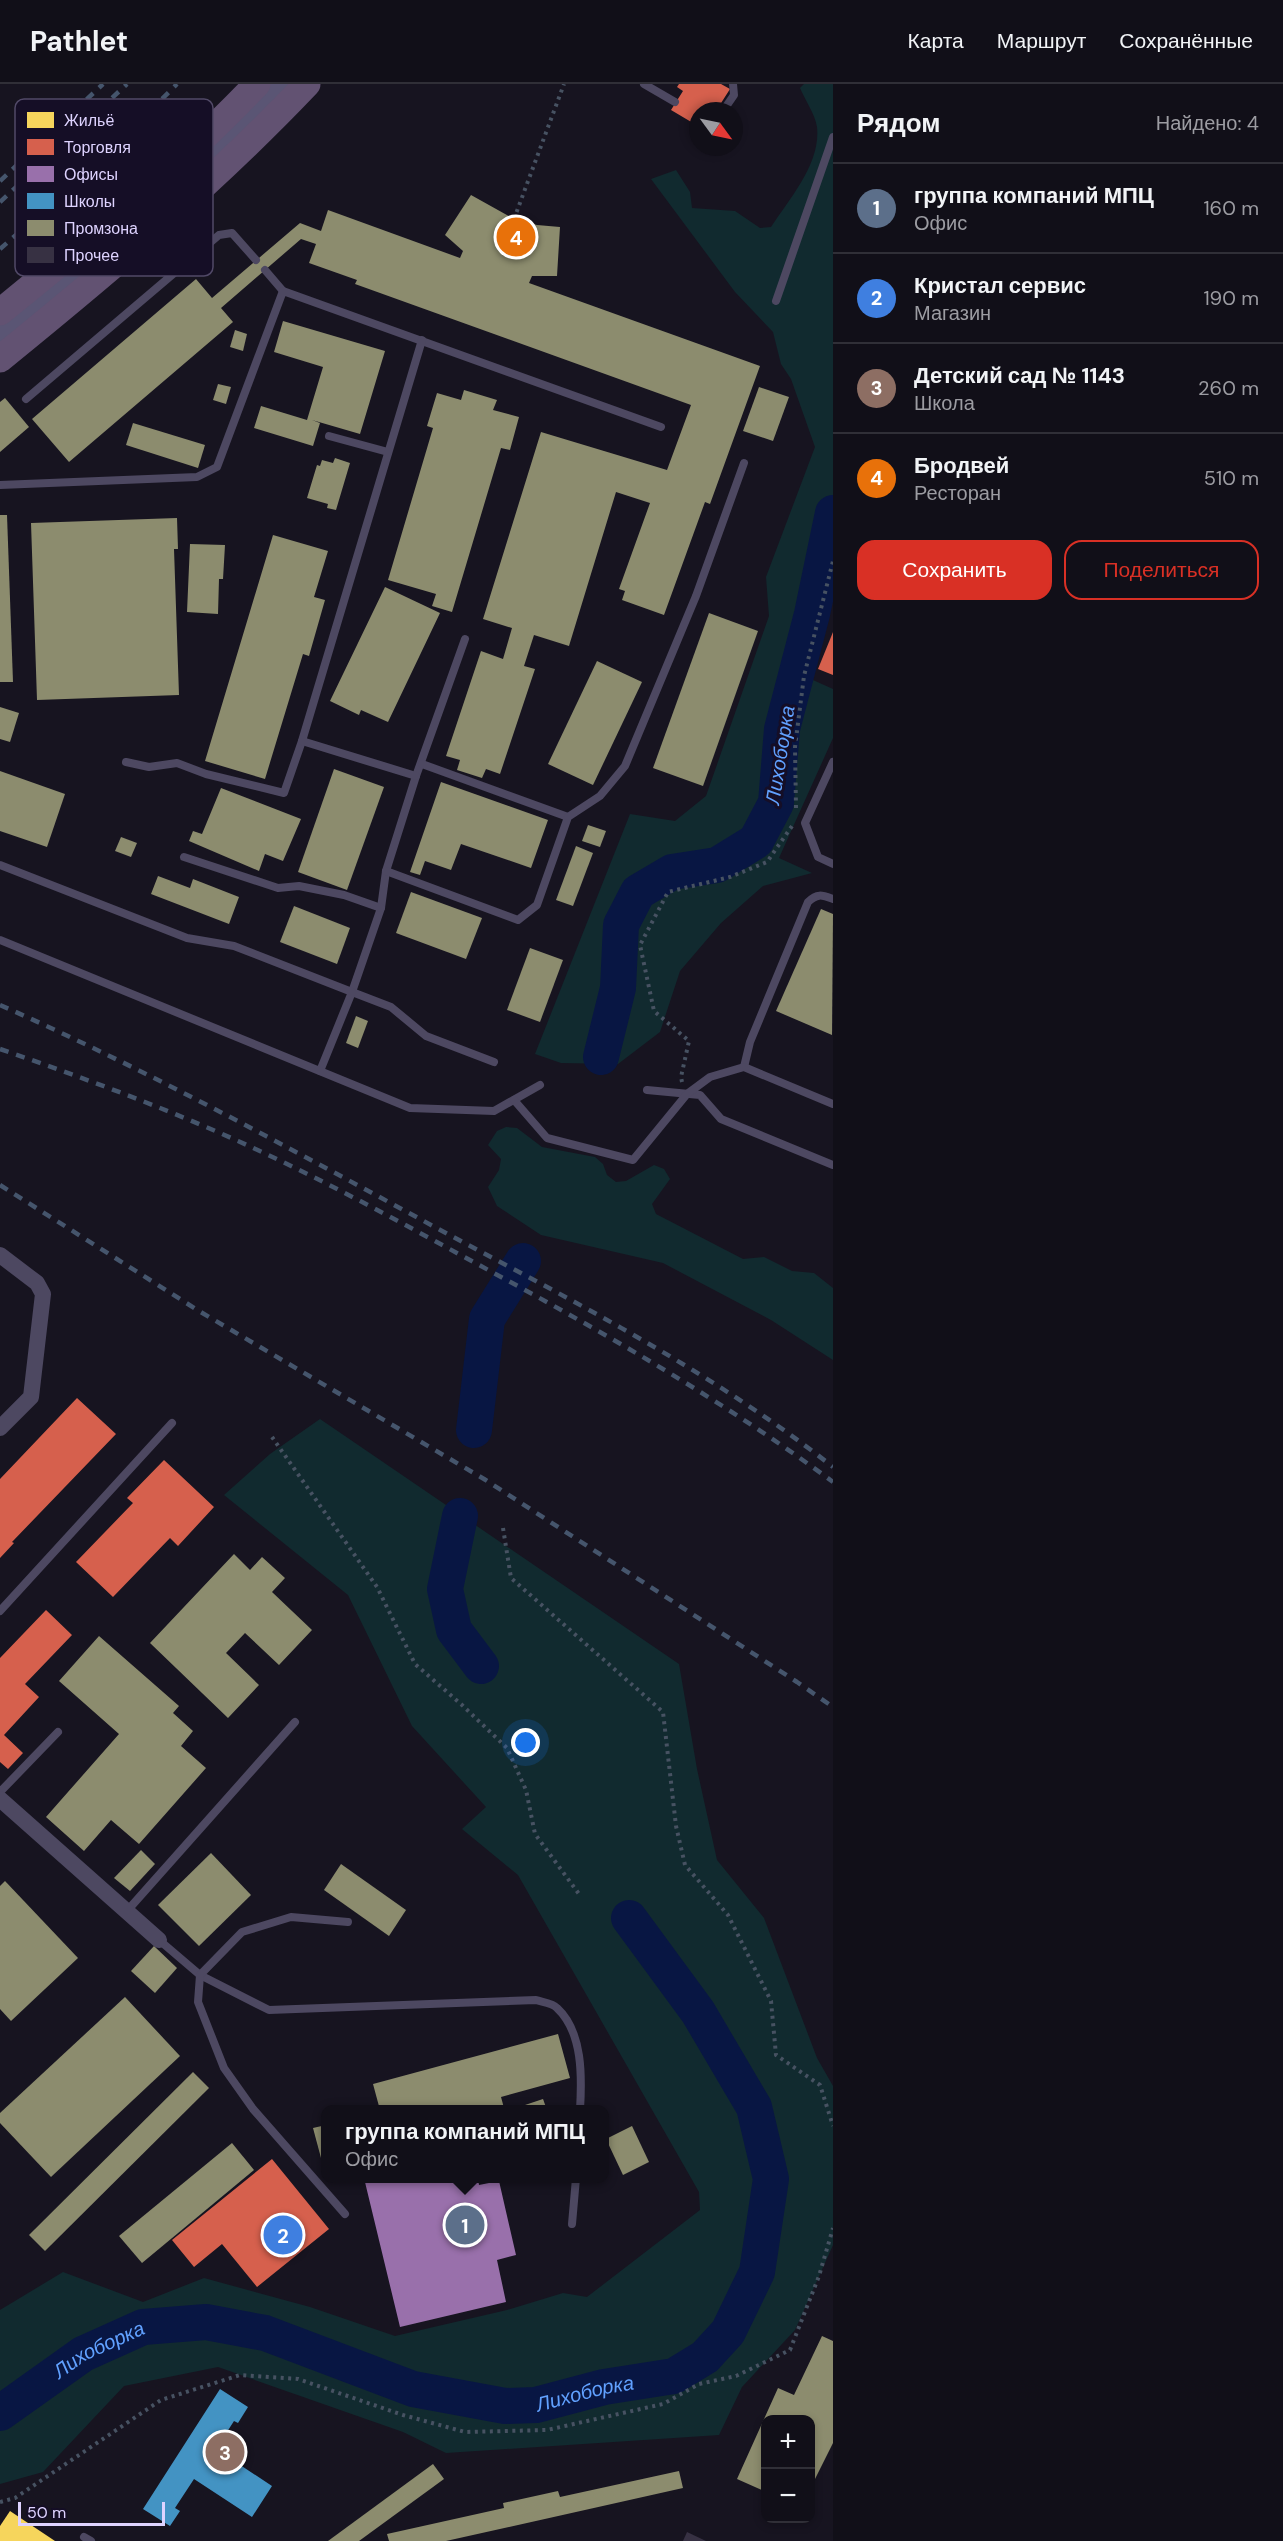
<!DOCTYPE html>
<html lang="ru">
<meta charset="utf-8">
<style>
body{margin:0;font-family:"DM Sans",sans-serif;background:#1e1d25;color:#f1f3f6}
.controls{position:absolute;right:18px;bottom:18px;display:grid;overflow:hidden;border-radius:12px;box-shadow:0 3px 9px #0003}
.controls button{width:54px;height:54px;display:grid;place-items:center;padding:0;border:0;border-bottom:2px solid #302f37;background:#110f18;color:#f1f3f6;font:30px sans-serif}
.compass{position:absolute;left:689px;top:18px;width:54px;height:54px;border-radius:50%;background:#110f18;box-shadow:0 3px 9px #0003;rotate:123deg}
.scale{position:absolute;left:18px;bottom:15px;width:147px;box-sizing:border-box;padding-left:6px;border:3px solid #ded3ff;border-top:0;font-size:16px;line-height:21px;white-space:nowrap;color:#ded3ff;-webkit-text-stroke:4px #150e26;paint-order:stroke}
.you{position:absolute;left:526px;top:1659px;width:21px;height:21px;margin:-15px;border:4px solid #fff;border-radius:50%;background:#1a73e8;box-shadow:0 0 0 9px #1a73e833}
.badge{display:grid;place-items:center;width:39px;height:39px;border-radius:50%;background:#d93025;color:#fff;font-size:20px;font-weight:700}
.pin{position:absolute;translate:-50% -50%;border:3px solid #fff;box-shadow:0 2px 6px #0006}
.popup{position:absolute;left:321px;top:2021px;width:288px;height:78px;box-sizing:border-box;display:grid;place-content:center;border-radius:12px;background:#110f18;filter:drop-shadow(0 2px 4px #0005);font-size:20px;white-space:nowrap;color:#9c9ca2}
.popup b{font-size:22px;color:#f1f3f6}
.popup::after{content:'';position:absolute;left:50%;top:100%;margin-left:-12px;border:12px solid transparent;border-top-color:#110f18}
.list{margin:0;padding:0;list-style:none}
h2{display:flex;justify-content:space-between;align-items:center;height:78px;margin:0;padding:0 24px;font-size:26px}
h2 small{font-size:20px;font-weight:400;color:#9c9ca2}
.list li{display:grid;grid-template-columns:39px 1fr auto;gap:18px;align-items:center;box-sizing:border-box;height:90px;padding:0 24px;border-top:2px solid #302f37}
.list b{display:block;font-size:22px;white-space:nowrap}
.list p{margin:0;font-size:20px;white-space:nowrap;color:#9c9ca2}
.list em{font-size:20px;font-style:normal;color:#9c9ca2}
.actions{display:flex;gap:12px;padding:18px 24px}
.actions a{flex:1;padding:14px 0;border:2px solid #d93025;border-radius:18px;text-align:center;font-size:21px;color:#d93025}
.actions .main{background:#d93025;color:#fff}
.map{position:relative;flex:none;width:833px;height:2457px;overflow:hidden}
header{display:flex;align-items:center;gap:36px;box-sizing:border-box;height:84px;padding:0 30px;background:#110f18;border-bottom:2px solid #302f37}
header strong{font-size:28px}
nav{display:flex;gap:33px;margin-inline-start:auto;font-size:21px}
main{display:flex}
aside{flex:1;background:#110f18}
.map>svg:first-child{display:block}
</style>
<header>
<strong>Pathlet</strong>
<nav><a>Карта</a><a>Маршрут</a><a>Сохранённые</a></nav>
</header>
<main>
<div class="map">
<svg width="833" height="2457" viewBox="0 0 833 2457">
<rect width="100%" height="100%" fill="#171420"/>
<g fill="#112a2f">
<path d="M 804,0 L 833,0 L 833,505 L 804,592 L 833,605 L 833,654 L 779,774 L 812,789 L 763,802 L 721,839 L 680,887 L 660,948 L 618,980 L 561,979 L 535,970 L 630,730 L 675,737 L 706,712 L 769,532 L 766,493 L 815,363 L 791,295 L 781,280 L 773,248 L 735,208 L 651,95 L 676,86 L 690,108 L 692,124 L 735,127 L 760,144 L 771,143 C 790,114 821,79 817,43 C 815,30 805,16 800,4 Z"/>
<polygon points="506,1043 517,1044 542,1063 595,1073 603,1080 607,1091 616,1098 626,1097 654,1081 664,1085 670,1095 652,1120 656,1130 743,1175 764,1173 792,1187 814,1189 833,1204 833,1276 771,1236 663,1179 541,1151 497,1122 488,1103 499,1086 501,1075 488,1061 497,1047"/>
<polygon points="320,1335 679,1580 697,1685 717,1776 764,1834 817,1974 833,2002 833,2161 795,2246 742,2303 719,2351 446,2369 403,2348 218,2283 124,2302 43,2388 0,2400 0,2226 63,2188 143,2218 204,2194 310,2223 395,2252 507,2226 563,2209 587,2213 700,2126 699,2108 518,1791 462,1745 486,1723 412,1642 348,1511 224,1411 270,1370"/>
</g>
<polygon fill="#f6d55c" points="10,2427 55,2457 0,2457 0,2442"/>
<g fill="#d6604d">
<polygon points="679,0 721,0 730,5 716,27 709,23 707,27 698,27 698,42 671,26 683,7 677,3"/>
<polygon points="833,548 833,591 818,585"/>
<polygon points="77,1314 116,1350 12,1458 14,1459 0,1474 0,1395"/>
<polygon points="164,1376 214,1423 178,1462 170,1454 113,1513 76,1478 133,1419 127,1414"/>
<polygon points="46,1526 72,1551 25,1600 39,1613 4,1651 23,1669 8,1685 0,1678 0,1574"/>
<polygon points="272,2075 329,2145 257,2203 222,2160 194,2183 172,2156"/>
</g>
<polygon fill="#9970ab" points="364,2094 478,2094 479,2101 499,2097 516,2171 497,2176 506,2218 400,2243"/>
<polygon fill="#4393c3" points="220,2305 248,2323 238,2339 234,2337 216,2365 272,2402 252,2433 194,2395 175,2424 180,2427 170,2442 143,2425"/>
<g fill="#8c8c6e">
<polygon points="471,111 514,135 537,141 560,143 557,192 532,192 529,199 760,282 710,420 705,418 664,531 622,516 625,507 619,505 650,419 616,408 569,562 534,551 524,582 535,585 500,690 486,685 482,694 457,686 460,676 446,672 481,567 503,575 512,544 483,535 541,348 667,386 691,321 355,200 357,196 309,179 316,160 301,155 221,224 233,238 69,378 32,335 196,195 212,214 300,139 321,147 328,126 460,174 463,167 445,151"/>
<polygon points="283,237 385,267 360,350 312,336 320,339 313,362 254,344 261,322 307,336 323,283 274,268"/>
<polygon points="235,246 247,250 243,267 230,263"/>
<polygon points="218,300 231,303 226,320 213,316"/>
<polygon points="759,303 789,313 773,357 743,347"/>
<polygon points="464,306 497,316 493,326 519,333 510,366 501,364 452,528 432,522 436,510 388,496 433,344 427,342 437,309 461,316"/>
<polygon points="5,314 29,343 0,368 0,318"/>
<polygon points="133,339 205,361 198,384 126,361"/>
<polygon points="335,374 350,379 336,426 327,424 328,420 307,414 317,381 320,382 322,376 333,379"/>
<polygon points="0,431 7,431 13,598 0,598"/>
<polygon points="177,434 178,465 174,465 179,611 37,616 31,439"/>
<polygon points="273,451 328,467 314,513 325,516 309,572 303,570 265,695 205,677"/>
<polygon points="190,460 225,461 223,495 219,495 218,530 187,528"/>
<polygon points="385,503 440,529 388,638 361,626 359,631 330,617"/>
<polygon points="709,529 758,547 703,702 653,684"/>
<polygon points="597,577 642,598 593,701 548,680"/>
<polygon points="0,623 19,629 10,658 0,655"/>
<polygon points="334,685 384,703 347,806 298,788"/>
<polygon points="0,687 65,710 47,763 0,747"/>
<polygon points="441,698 548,736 531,784 461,760 451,786 425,777 420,791 410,788"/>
<polygon points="221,704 301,735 283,777 265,770 259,787 189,757 193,747 202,750"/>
<polygon points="588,741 606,747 600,763 582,757"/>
<polygon points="121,753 137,759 131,773 115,767"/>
<polygon points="576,762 593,769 573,822 556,816"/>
<polygon points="158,792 190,804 193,795 239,813 229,840 151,810"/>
<polygon points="411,808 482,834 466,875 396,849"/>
<polygon points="294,822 350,844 337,880 280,858"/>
<polygon points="821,825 833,830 832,951 776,927"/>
<polygon points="530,864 563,876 540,938 507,926"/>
<polygon points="356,932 368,937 358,964 346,959"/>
<polygon points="234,1470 250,1486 262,1473 285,1494 272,1508 312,1546 279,1581 245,1549 226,1569 259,1601 228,1634 150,1559"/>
<polygon points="99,1552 179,1622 173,1629 193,1647 181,1662 206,1684 139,1760 111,1736 84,1767 46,1733 119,1650 59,1597"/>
<polygon points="141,1766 155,1780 130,1807 114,1794"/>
<polygon points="211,1769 251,1811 199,1862 158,1821"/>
<polygon points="341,1780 406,1826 389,1852 324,1806"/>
<polygon points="5,1797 78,1874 11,1937 0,1925 0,1802"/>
<polygon points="154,1862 177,1884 155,1909 131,1887"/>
<polygon points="125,1913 180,1972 51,2093 0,2039 0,2029"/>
<polygon points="558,1950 570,1994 501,2013 504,2024 380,2026 373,2000"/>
<polygon points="193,1988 209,2004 45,2167 29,2151"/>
<polygon points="543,2015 547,2026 513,2026 513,2025"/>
<polygon points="326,2041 326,2073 321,2074 313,2044"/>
<polygon points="632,2042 649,2078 623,2091 606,2055"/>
<polygon points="232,2059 254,2086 142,2179 119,2152"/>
<polygon points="822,2252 833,2257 833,2359 810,2405 810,2336 766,2336 766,2408 737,2395 778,2304 794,2311"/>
<polygon points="433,2380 444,2395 359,2457 328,2457"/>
<polygon points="679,2387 683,2404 446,2457 389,2457 387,2450 504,2424 503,2419 558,2407 560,2413"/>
</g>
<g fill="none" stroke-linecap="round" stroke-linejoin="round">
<g stroke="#081643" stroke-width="36">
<polyline points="601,973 618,904 621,841 638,808 672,788 717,781 756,757 776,719 782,645 812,530 833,429"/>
<polyline points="474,1346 487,1235 523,1177"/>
<polyline points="460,1432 445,1505 454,1546 481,1582"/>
<path id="s1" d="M 0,2329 L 83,2270 L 143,2243 L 206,2238 L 265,2249 L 413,2305 L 505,2322 L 536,2321 L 604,2303 L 674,2292 L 705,2273 L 728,2248 L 757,2188 L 771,2095 L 754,2023 L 698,1928 L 629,1834"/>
</g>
</g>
<polygon fill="#373143" points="687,2448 706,2457 683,2457"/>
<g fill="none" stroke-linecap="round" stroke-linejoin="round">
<g stroke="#475262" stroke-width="4" stroke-dasharray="3 4.5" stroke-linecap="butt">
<polyline points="514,135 564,0"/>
<polyline points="796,724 795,663 804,592 833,477"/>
<polyline points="682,998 681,993 689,957 654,927 640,861 668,808 730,793 767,778 792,742"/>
<polyline points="272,1353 377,1503 415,1580 462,1621 507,1664 526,1706 535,1750 579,1810"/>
<polyline points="503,1444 511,1494 663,1628 676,1742 685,1781 728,1831 771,1917 776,1971 820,2001 833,2042"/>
<polyline points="0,2418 15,2414 161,2316 240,2291 298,2295 403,2331 465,2348 547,2346 663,2320 699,2300 736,2292 790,2266 819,2192 833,2144"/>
</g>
<g stroke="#4d4861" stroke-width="8">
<polyline points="644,0 675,18"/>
<polyline points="723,27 734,11 733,0"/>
<polyline points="265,186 283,207"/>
<polyline points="776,217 833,53"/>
<polyline points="26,315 219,151 232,149 256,176"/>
<polyline points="329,352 388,368"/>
<polyline points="0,401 197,393 217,383 283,207 661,343"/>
<polyline points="465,555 416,692 386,787 381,824 352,908 391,923 426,952 494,978"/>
<polyline points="126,678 149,683 177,679 206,690 284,709 302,657"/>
<polyline points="833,678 805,739 818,773 833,780"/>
<polyline points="422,680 568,733"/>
<polyline points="416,692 302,657 422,256"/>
<polyline points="184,773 278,804 299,802 344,811 381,824"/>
<polyline points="0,781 187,854 234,862 352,908 320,987"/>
<polyline points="386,787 518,836 537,821 568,733 600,712 625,682 696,512 744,379"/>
<polyline points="0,856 410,1024 494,1027 540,1001"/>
<path d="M 744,983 L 750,958 L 808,818 C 817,809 822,811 833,815"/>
<polyline points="647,1006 700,1011 721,1035 833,1081"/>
<polyline points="514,1016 547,1054 633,1076 687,1010 710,993 744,983 833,1020"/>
<polyline points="0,1527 172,1339"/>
<polyline points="0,1708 58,1648"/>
<polyline points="127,1827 295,1638"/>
<path d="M 159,1856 L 200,1891 L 269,1926 L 536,1916 C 542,1918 553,1919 557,1924 C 583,1948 582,1993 580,2026"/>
<polyline points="345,2130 253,2025 224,1984 198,1918 200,1891 242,1848 291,1833 348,1838"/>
<polyline points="572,2140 576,2094"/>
<polyline points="84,2453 91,2457"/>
</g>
<g stroke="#4d4861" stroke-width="16">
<polyline points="0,1171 37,1199 43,1210 31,1313 0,1344"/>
<polyline points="0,1715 159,1856"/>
</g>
<polyline stroke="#5a5574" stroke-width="24" points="0,253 106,168 191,92 284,0"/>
<g stroke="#625272" stroke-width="27">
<path d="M 0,228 C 89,156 178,83 257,0"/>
<path d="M 0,275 C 107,188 212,100 307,0"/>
</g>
<g stroke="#45556c" stroke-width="4.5" stroke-dasharray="9 8" stroke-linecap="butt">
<polyline points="0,97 103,0"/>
<polyline points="0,118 127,0"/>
<polyline points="0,165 96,81 177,0"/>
<path d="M 0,921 C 152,988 298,1069 444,1148 C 577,1219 714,1289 833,1383"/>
<path d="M 0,965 C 81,993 160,1022 238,1057 C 329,1098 416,1147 503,1194 C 617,1256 729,1321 833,1398"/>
<polyline points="0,1101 199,1227 484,1395 797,1598 833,1623"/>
</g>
</g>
<g text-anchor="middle" stroke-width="6" stroke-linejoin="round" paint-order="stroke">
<g font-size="20" font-style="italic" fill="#61a1ff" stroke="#150e26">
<text transform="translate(780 671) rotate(-81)" y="7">Лихоборка</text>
<text dy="7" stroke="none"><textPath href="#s1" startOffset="118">Лихоборка</textPath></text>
<text dy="7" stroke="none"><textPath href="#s1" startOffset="624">Лихоборка</textPath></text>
</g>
</g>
<rect x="15" y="15" width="198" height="177" rx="9" fill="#150e26" stroke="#514967" stroke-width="1.5"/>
<rect x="27" y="28" width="27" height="16" fill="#f6d55c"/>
<rect x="27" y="55" width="27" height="16" fill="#d6604d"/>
<rect x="27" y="82" width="27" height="16" fill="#9970ab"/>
<rect x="27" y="109" width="27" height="16" fill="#4393c3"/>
<rect x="27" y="136" width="27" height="16" fill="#8c8c6e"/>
<rect x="27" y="163" width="27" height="16" fill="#373143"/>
<g font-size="16" fill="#ded3ff">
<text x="64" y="42">Жильё</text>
<text x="64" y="69">Торговля</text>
<text x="64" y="96">Офисы</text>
<text x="64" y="123">Школы</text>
<text x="64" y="150">Промзона</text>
<text x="64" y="177">Прочее</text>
</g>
</svg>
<div class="controls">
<button>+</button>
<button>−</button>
</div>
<svg class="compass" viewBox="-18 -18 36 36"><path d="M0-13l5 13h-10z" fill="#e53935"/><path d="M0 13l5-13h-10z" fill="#9c9ca2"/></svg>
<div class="scale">50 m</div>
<div class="you"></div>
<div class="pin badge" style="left:465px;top:2141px;background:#5c6f8a">1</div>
<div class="popup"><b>группа компаний МПЦ</b>Офис</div>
<div class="pin badge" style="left:283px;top:2151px;background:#3f7fe0">2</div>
<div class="pin badge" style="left:225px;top:2368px;background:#8d6e63">3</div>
<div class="pin badge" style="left:516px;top:153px;background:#e8710a">4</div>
</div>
<aside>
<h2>Рядом<small>Найдено: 4</small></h2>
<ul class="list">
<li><span class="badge" style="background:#5c6f8a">1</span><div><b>группа компаний МПЦ</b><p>Офис</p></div><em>160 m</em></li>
<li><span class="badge" style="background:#3f7fe0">2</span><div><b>Кристал сервис</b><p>Магазин</p></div><em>190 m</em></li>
<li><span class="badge" style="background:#8d6e63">3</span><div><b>Детский сад № 1143</b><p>Школа</p></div><em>260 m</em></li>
<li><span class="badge" style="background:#e8710a">4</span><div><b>Бродвей</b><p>Ресторан</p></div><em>510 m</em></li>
</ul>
<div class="actions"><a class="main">Сохранить</a><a>Поделиться</a></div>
</aside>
</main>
